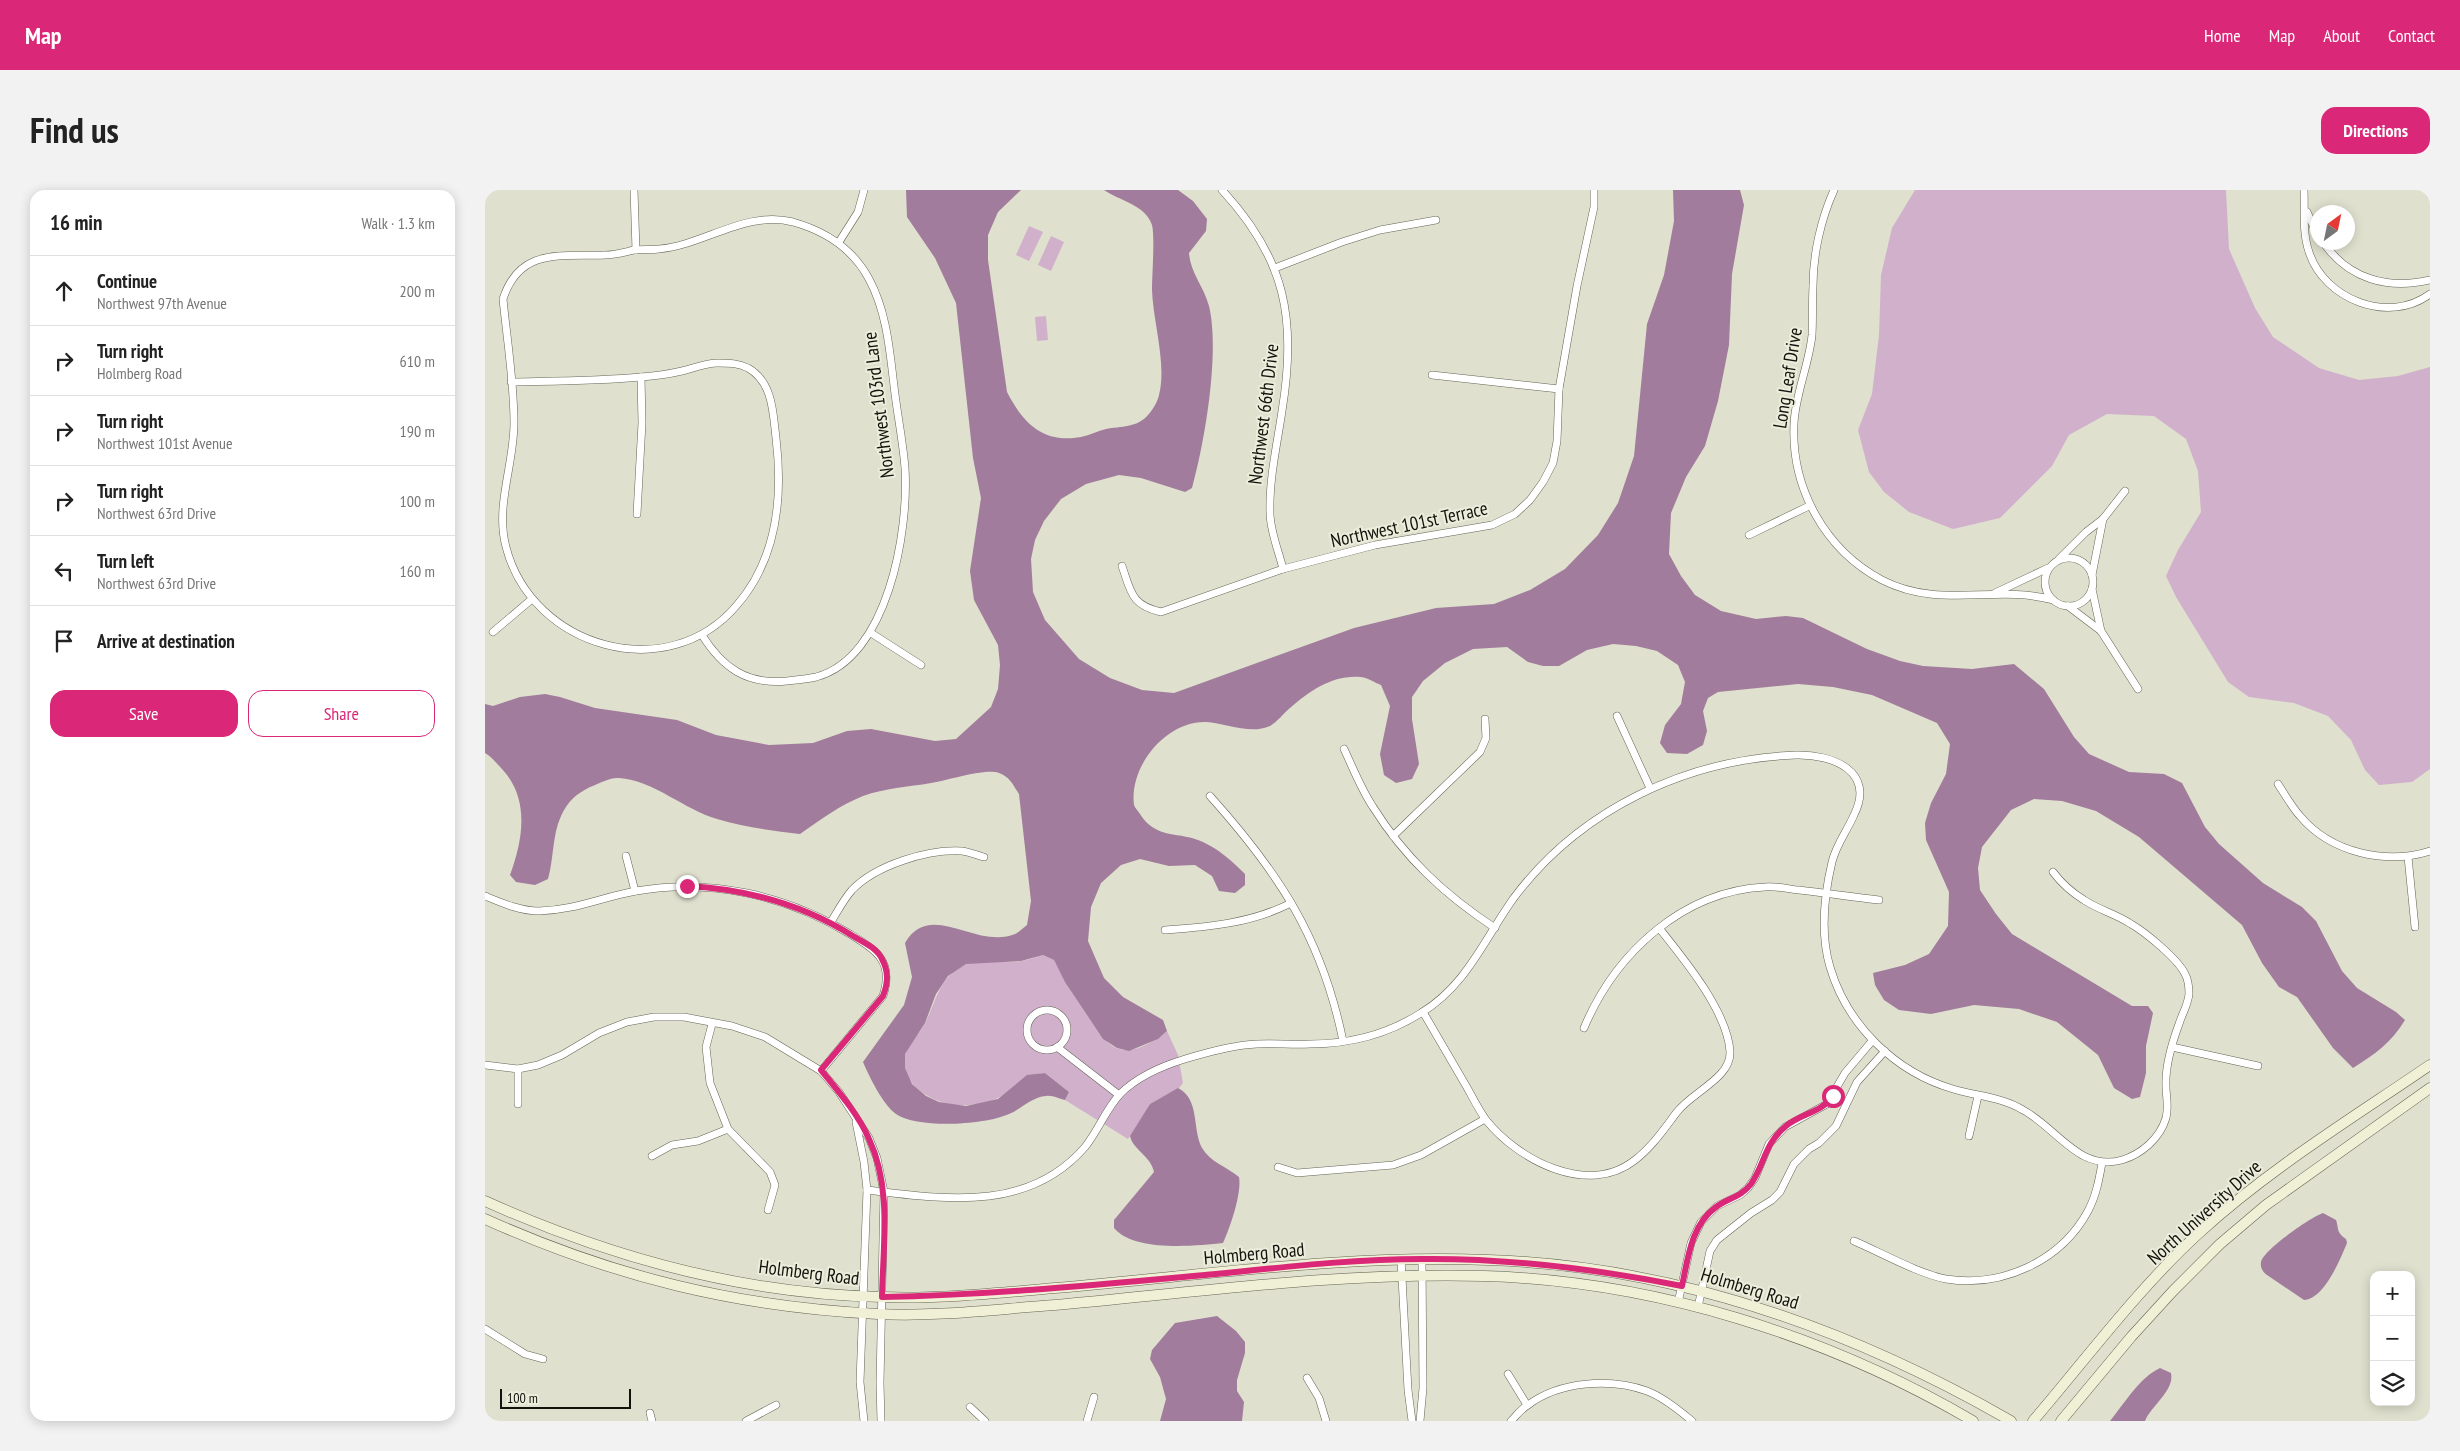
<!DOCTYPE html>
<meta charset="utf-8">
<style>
body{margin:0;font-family:"PT Sans Narrow",sans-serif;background:#f2f2f2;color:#222}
.controls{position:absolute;right:15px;bottom:15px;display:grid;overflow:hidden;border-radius:10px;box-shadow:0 2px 12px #0003}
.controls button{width:45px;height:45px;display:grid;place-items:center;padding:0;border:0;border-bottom:1px solid #e0e0e0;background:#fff;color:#222;font:25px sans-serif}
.compass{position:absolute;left:1825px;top:15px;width:45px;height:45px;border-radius:50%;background:#fff;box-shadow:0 2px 12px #0003;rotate:33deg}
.scale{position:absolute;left:15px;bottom:12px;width:131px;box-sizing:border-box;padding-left:5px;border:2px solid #13130d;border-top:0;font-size:14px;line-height:18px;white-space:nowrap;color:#13130d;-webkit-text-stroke:4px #eceddb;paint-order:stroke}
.stop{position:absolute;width:15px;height:15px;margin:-11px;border:4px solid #db2777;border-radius:50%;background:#fff}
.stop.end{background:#db2777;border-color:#fff;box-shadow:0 1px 5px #0008}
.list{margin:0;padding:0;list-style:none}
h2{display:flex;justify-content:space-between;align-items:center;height:65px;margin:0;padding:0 20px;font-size:21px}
h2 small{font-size:16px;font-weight:400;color:#767676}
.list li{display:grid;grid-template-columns:32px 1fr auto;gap:15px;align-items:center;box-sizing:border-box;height:70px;padding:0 20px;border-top:1px solid #e0e0e0}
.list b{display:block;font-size:19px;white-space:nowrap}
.list p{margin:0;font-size:16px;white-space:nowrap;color:#767676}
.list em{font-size:16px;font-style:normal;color:#767676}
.actions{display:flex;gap:10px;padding:15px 20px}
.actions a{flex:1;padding:11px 0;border:1px solid #db2777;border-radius:15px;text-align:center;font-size:18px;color:#db2777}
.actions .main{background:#db2777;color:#fff}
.icon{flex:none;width:28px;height:28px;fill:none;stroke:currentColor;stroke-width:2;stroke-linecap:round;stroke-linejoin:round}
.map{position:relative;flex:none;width:1945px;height:1231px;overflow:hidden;border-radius:15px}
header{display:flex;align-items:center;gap:30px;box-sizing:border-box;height:70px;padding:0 25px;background:#db2777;color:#fff}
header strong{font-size:24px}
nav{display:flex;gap:28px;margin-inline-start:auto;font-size:18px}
.intro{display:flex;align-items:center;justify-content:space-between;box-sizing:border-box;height:120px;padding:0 30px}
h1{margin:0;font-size:35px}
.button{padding:12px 22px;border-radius:15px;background:#db2777;color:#fff;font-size:18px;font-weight:700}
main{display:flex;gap:30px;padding:0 30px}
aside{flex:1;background:#fff;border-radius:15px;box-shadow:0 2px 12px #0003}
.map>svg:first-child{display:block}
</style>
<header>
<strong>Map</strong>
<nav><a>Home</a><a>Map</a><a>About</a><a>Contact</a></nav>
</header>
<div class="intro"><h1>Find us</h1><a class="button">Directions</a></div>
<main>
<aside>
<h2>16 min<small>Walk · 1.3 km</small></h2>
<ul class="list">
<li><svg class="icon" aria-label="ahead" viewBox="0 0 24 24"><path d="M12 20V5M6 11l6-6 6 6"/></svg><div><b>Continue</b><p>Northwest 97th Avenue</p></div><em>200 m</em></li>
<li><svg class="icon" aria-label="right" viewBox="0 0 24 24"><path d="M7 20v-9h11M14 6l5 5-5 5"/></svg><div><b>Turn right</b><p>Holmberg Road</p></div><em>610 m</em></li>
<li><svg class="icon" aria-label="right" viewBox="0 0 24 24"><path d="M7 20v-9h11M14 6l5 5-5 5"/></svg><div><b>Turn right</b><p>Northwest 101st Avenue</p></div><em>190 m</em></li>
<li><svg class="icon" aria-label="right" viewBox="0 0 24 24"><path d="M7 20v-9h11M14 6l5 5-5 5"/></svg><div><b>Turn right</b><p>Northwest 63rd Drive</p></div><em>100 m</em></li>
<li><svg class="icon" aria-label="left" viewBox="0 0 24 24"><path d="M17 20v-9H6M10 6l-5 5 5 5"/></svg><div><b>Turn left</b><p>Northwest 63rd Drive</p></div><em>160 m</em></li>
<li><svg class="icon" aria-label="arrive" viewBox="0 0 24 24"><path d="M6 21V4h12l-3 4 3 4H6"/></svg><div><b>Arrive at destination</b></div></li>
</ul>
<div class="actions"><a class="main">Save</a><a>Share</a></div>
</aside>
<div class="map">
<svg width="1945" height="1231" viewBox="0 0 1945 1231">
<rect width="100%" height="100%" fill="#dfe0ce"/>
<g fill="#d1b0cc">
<polygon points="1430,0 1741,0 1744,59 1770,118 1788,147 1834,178 1874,190 1913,186 1945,177 1945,579 1927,592 1894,595 1880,580 1866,550 1843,526 1809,513 1764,507 1743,492 1691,407 1681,386 1693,360 1716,322 1713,281 1701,249 1669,226 1622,224 1584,245 1567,276 1515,328 1468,339 1424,322 1399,302 1384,282 1373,240 1387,204 1394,145 1396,85 1407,38"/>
<polygon points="544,36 558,42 544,71 531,65"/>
<polygon points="566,46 579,52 566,81 553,75"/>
<polygon points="561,126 563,150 552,151 550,127"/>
<path d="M 558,765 L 569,770 C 579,789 589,806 601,823 C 615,844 627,869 656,857 C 667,852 674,849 682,841 L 693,865 L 698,893 L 694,898 L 665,914 L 657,929 L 643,949 L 580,910 L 584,902 L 560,883 C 533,886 535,894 515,907 C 507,912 491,915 482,915 C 455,918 413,897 420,865 C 422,854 435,844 440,833 C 452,811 453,788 479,775 C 492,769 521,774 536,771 C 543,770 550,767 558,765 Z"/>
</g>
<g fill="#a17c9c">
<path d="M 421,0 L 536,0 L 513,22 L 503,45 L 503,70 L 522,202 C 538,233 558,254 596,247 C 605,245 613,241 621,239 C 636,236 652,238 663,225 C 667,221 673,211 674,205 C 682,174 668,132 667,100 C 667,85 670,47 667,35 C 661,15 633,10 619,0 L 693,0 L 708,11 L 722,29 L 721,41 L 704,63 C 705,82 719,97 724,116 C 735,162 720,251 707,298 L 700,302 L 656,288 L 634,285 L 601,294 L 576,309 L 559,331 L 550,350 L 546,369 L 548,402 L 560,430 L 594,469 L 625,488 L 657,500 L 689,503 L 869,438 L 951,418 L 1009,414 L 1045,400 L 1080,379 L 1113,345 L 1133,313 L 1149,266 L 1162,134 L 1179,85 L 1189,31 L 1188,0 L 1255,0 L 1259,15 L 1247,84 L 1244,155 L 1233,211 L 1220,256 L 1201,287 L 1186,323 L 1184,364 L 1196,386 L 1210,405 L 1236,421 L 1271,429 L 1301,426 L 1318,428 L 1382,459 L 1415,471 L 1438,476 L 1487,479 L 1529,474 L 1559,499 L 1589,547 L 1604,564 L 1644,582 L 1679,584 L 1697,593 L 1720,637 L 1734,654 L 1778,693 L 1817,717 L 1831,731 L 1857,781 L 1872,798 L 1911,822 L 1920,830 C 1907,852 1889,865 1868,878 L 1848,858 L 1812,807 L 1794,797 L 1777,773 L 1757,735 L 1654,647 L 1611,621 L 1577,611 L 1549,609 L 1526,620 L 1497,657 L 1493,678 L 1495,700 L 1511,724 L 1527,744 L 1647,816 L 1663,816 L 1668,823 L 1661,856 L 1661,883 L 1655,907 L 1647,909 L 1629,898 L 1613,865 L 1572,832 L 1534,819 L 1489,815 L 1446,824 L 1414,820 L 1399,810 L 1390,795 L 1388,783 L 1420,775 L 1444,764 L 1463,736 L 1464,702 L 1441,650 L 1440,633 L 1446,613 L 1461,584 L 1465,554 L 1452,533 L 1387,505 L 1348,497 L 1313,494 L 1233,502 L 1223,508 L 1218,521 L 1222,541 L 1218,555 L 1202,564 L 1182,563 L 1175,553 L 1180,535 L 1196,514 L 1200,492 L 1193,475 L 1172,461 L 1151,456 L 1128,454 L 1102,460 L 1074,476 L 1058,476 L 1043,472 L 1022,457 L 988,459 L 960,473 L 938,491 L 927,507 L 927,529 L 934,574 L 927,589 L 911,593 L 899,585 L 895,564 L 905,516 L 896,495 C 890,493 882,487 875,487 C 847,485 825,501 805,518 C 799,523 792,532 785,536 C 765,545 741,533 721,532 C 681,531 644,576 649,615 C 650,618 653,621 655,624 C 671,650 695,641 718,652 C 735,660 747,671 760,684 L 760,695 L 750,703 L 734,701 L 727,686 L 710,675 L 684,676 L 655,669 L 636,675 L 616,693 L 606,717 L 603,751 L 619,788 L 638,807 L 678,830 L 682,841 L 673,849 L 644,861 L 632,858 L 618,849 L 580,792 L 569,770 L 558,765 L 536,771 L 481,774 L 463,786 L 451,804 L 440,833 L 420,864 L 420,878 L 427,894 L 441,906 L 454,912 L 481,916 L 513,909 L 542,885 L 560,883 L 584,902 L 580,910 C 575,909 567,905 561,906 C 547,907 536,919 524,924 C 500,935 433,939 411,924 C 398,915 384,886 378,872 L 419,815 L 427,787 L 420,753 C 445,709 491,760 530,744 C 534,742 538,738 542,735 L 546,711 L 534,604 C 528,595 525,587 514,583 C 499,578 462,591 446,593 C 423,597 400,598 378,606 C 355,615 335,630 315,644 C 287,641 260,637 232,629 C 200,620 168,590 134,588 C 125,587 113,594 105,597 C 91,604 83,611 76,626 C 67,646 69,668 63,689 L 50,695 L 31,692 L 25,685 C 38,650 45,609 17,579 C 12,574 7,567 0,563 L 0,514 L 8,516 L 35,507 L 60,504 L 75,507 L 110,518 L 192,530 L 231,545 L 284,555 L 328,553 L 362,541 L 386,539 L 450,551 L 471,549 L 506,517 L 513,499 L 515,475 L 513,455 L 489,410 L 485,381 L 496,308 L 488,268 L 471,113 L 450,68 L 422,27 Z"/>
<path d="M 693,898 C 715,909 707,939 717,958 C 725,972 742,977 754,987 C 757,1003 745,1038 738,1053 C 709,1056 649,1062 629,1038 L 629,1030 L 669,982 C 666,966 648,960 645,946 L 665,914 Z"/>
<path d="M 1838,1023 L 1851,1030 C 1854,1039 1851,1042 1861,1049 L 1862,1053 C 1855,1070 1839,1109 1819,1110 L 1782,1085 C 1778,1082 1775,1078 1776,1072 C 1778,1060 1826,1027 1838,1023 Z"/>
<polygon points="732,1126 751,1141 760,1152 760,1163 752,1190 752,1201 759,1212 757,1231 675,1231 681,1209 675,1187 665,1169 667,1160 690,1133"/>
<path d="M 1675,1178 L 1686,1183 C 1690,1200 1666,1216 1660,1231 L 1625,1231 C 1639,1214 1655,1187 1675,1178 Z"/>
</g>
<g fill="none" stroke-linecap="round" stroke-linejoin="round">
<defs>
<g id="street">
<polyline points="149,0 151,60"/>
<path d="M 737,0 C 801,69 812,130 797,221 C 792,255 784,289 785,323 C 785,341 794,362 798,379"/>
<path d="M 1349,0 C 1336,29 1328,64 1328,96 C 1327,112 1328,128 1327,145 C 1324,175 1310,205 1309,234 C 1306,298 1340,360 1397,390 C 1456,420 1510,394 1568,410"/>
<path d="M 1819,0 C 1820,20 1817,42 1824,62 C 1839,109 1903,135 1945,104"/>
<polyline points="1822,22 1832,44"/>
<polyline points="354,52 373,22 379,0"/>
<path d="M 1838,52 C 1863,89 1903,100 1945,90"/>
<polyline points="790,78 857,52 895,40 951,30"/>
<polyline points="947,185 1074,199"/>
<path d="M 26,192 C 69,191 113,191 156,187 C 170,186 184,184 197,181 C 209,178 221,173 233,173 C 244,173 253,173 263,178 C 288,192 288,223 291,248 C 298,306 292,369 252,415 C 183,497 47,458 21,357 C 10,316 29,275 29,233 C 29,192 22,150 18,109 C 35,57 76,67 120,65 C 130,65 140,62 149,60 C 158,59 166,60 174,59 C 220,55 260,20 308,32 C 340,41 368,59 384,89 C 403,124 405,166 410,204 C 413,228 418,253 420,278 C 424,341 403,468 331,487 C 322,489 311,490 302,491 C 261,495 237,477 217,445"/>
<polyline points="152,324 157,233 156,187"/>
<polyline points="1264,345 1324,316"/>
<circle cx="1584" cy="392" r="24"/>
<polyline points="1574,369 1601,342 1618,329 1640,301"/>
<path d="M 637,376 C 646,402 646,415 676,422 L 798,379 L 890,355 L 1007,335 L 1030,324 L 1045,310 L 1058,292 L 1068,273 L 1072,251 L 1074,199 L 1092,96 L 1109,17 L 1109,0"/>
<polyline points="1607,385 1618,329"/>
<polyline points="1607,399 1616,441"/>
<polyline points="1510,403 1563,378"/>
<polyline points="1583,416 1616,441 1653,499"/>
<polyline points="8,442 47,409"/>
<polyline points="386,443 436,475"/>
<polyline points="1132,526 1165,598"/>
<path d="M 859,559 C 868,578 876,599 888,617 C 920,668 960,705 1010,738"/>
<path d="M 1793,594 C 1800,605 1807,617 1815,626 C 1846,663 1901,675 1945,661"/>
<path d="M 725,606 C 794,683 837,748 858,851"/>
<polyline points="908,646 995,562 1001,548 1000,529"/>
<polyline points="141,666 150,701"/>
<polyline points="1923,667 1930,737"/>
<path d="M 0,706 C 17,713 35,721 54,721 C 91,720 117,707 151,701 C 225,688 301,705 365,744 C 392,761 409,771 398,806 L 336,881"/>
<path d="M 346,732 C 352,722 359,709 367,700 C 391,675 443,659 477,661 C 484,662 492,665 499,667"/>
<path d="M 680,740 C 724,737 767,733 806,713"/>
<circle cx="562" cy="840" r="20"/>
<path d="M 938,822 C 952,846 966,870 980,894 C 987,906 993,919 1001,930 C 1033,970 1103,1007 1150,970 C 1167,957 1179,939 1192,922 C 1207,902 1246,888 1245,862 C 1243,822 1198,768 1174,738"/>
<polyline points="227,834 221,857 225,893 243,939 285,982 290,995 283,1020"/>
<path d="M 1099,838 C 1130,764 1197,701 1280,697 C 1292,696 1303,699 1314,700 C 1341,703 1367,707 1394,710"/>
<polyline points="572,857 634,905"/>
<polyline points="1687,857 1773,876"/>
<polyline points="0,875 33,879 53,875 77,865 114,843 142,832 169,827 199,827 247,836 280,847 336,881 354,902 384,948 392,968 399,1002 395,1193 396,1231"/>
<polyline points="33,914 33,879"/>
<polyline points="371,932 379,972 382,1000 375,1192 379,1231"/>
<polyline points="1484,946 1493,906"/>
<polyline points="167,966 187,955 213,951 243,939"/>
<polyline points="793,977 812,983 908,975 936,965 1000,929"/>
<path d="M 382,1000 C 459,1009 543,1023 600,957 C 613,941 621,919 635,904 C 652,887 677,876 700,869 C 723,862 748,855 772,854 C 790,853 807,855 825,854 C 864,854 903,844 936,823 C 981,796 999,750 1028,709 C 1094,620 1201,569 1311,565 C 1347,564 1391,581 1369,625 C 1362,641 1351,655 1347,672 C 1339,706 1335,743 1345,777 C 1362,835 1410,882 1468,899 C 1491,906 1517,907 1538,920 C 1572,938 1594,982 1637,970 C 1657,964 1675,948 1681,928 C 1684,917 1681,907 1681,896 C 1680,876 1687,853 1694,834 C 1697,824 1703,815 1704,804 C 1704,799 1703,789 1700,784 C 1693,769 1660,742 1646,734 C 1631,724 1614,720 1599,710 C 1586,702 1577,694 1568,682"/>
<path d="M 1369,1051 C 1395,1062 1434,1084 1461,1089 C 1517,1098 1576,1071 1603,1021 C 1611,1006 1614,990 1617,973"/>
<polyline points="916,1069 923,1200 927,1231"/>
<polyline points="1193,1113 1206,1053 1216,1032 1232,1016 1255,1005 1263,998 1270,988 1284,954 1300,937 1342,914 1360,883 1387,851"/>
<polyline points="1213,1117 1225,1061 1232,1050 1266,1023 1287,1010 1295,1002 1309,974 1324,959 1334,953 1351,936 1372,892 1400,861"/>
<polyline points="0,1139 40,1164 58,1169"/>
<polyline points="1023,1184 1042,1215"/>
<polyline points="822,1188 834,1208 841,1231"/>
<polyline points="485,1217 500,1231"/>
<polyline points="165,1223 167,1231"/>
<polyline points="261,1231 291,1215"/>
<polyline points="602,1231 609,1207"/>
<polyline points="935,1231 938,1198 937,1069"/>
<path d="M 1026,1231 C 1031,1226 1036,1219 1043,1215 C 1075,1191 1125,1188 1162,1201 C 1178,1207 1194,1220 1207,1231"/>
</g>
<g id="secondary">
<path d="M 0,1011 C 124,1067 259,1104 397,1107 C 454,1109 513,1103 570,1098 C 714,1086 859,1064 1003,1070 C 1189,1076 1366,1139 1526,1231"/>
<path d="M 0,1029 C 129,1087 252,1117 393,1124 C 452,1127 512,1119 570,1115 C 713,1102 855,1082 999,1086 C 1169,1091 1341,1145 1488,1231"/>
<path d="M 1548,1231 C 1602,1168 1652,1100 1713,1044 C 1784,979 1866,929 1945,875"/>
<polyline points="1576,1231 1646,1147 1688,1101 1735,1054 1781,1015 1945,898"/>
</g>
</defs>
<use href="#street" stroke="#646454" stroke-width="8"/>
<use href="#secondary" stroke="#646454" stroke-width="11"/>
<use href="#street" stroke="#fff" stroke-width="7"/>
<use href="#secondary" stroke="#f0f0d6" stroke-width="10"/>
</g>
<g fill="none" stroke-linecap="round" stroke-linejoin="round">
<path stroke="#db2777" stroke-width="6" d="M 202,696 C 261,699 317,714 368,746 C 378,752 392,758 397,769 C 404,782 403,793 398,806 L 336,880 C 354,902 373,924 384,949 C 407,998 398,1055 397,1107 C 509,1105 620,1094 731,1084 C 800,1077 868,1069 937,1069 C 1025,1068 1111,1079 1197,1096 C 1203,1068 1206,1035 1231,1017 C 1243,1008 1256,1007 1266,994 C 1280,974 1279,954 1301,936 C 1317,923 1336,923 1348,906"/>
</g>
<g text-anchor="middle" stroke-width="4" stroke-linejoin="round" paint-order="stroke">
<g font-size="19" fill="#13130d" stroke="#eceddb">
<text transform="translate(1302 188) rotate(-81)" y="7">Long Leaf Drive</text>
<text transform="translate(393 215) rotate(-97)" y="7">Northwest 103rd Lane</text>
<text transform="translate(778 224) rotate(-83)" y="7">Northwest 66th Drive</text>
<text transform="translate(924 334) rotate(-12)" y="7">Northwest 101st Terrace</text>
<text transform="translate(1719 1022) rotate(-42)" y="7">North University Drive</text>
<text transform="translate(769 1063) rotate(-5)" y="7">Holmberg Road</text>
<text transform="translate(324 1082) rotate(7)" y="7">Holmberg Road</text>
<text transform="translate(1265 1098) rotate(17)" y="7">Holmberg Road</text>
</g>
</g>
</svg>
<div class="controls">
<button>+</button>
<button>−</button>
<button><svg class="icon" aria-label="layers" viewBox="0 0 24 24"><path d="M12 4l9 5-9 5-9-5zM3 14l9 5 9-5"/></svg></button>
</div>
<svg class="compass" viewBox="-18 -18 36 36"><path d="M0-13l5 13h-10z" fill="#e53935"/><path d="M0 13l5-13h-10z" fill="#767676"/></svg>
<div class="scale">100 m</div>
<div class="stop" style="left:1348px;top:906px"></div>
<div class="stop end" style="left:202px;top:696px"></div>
</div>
</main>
